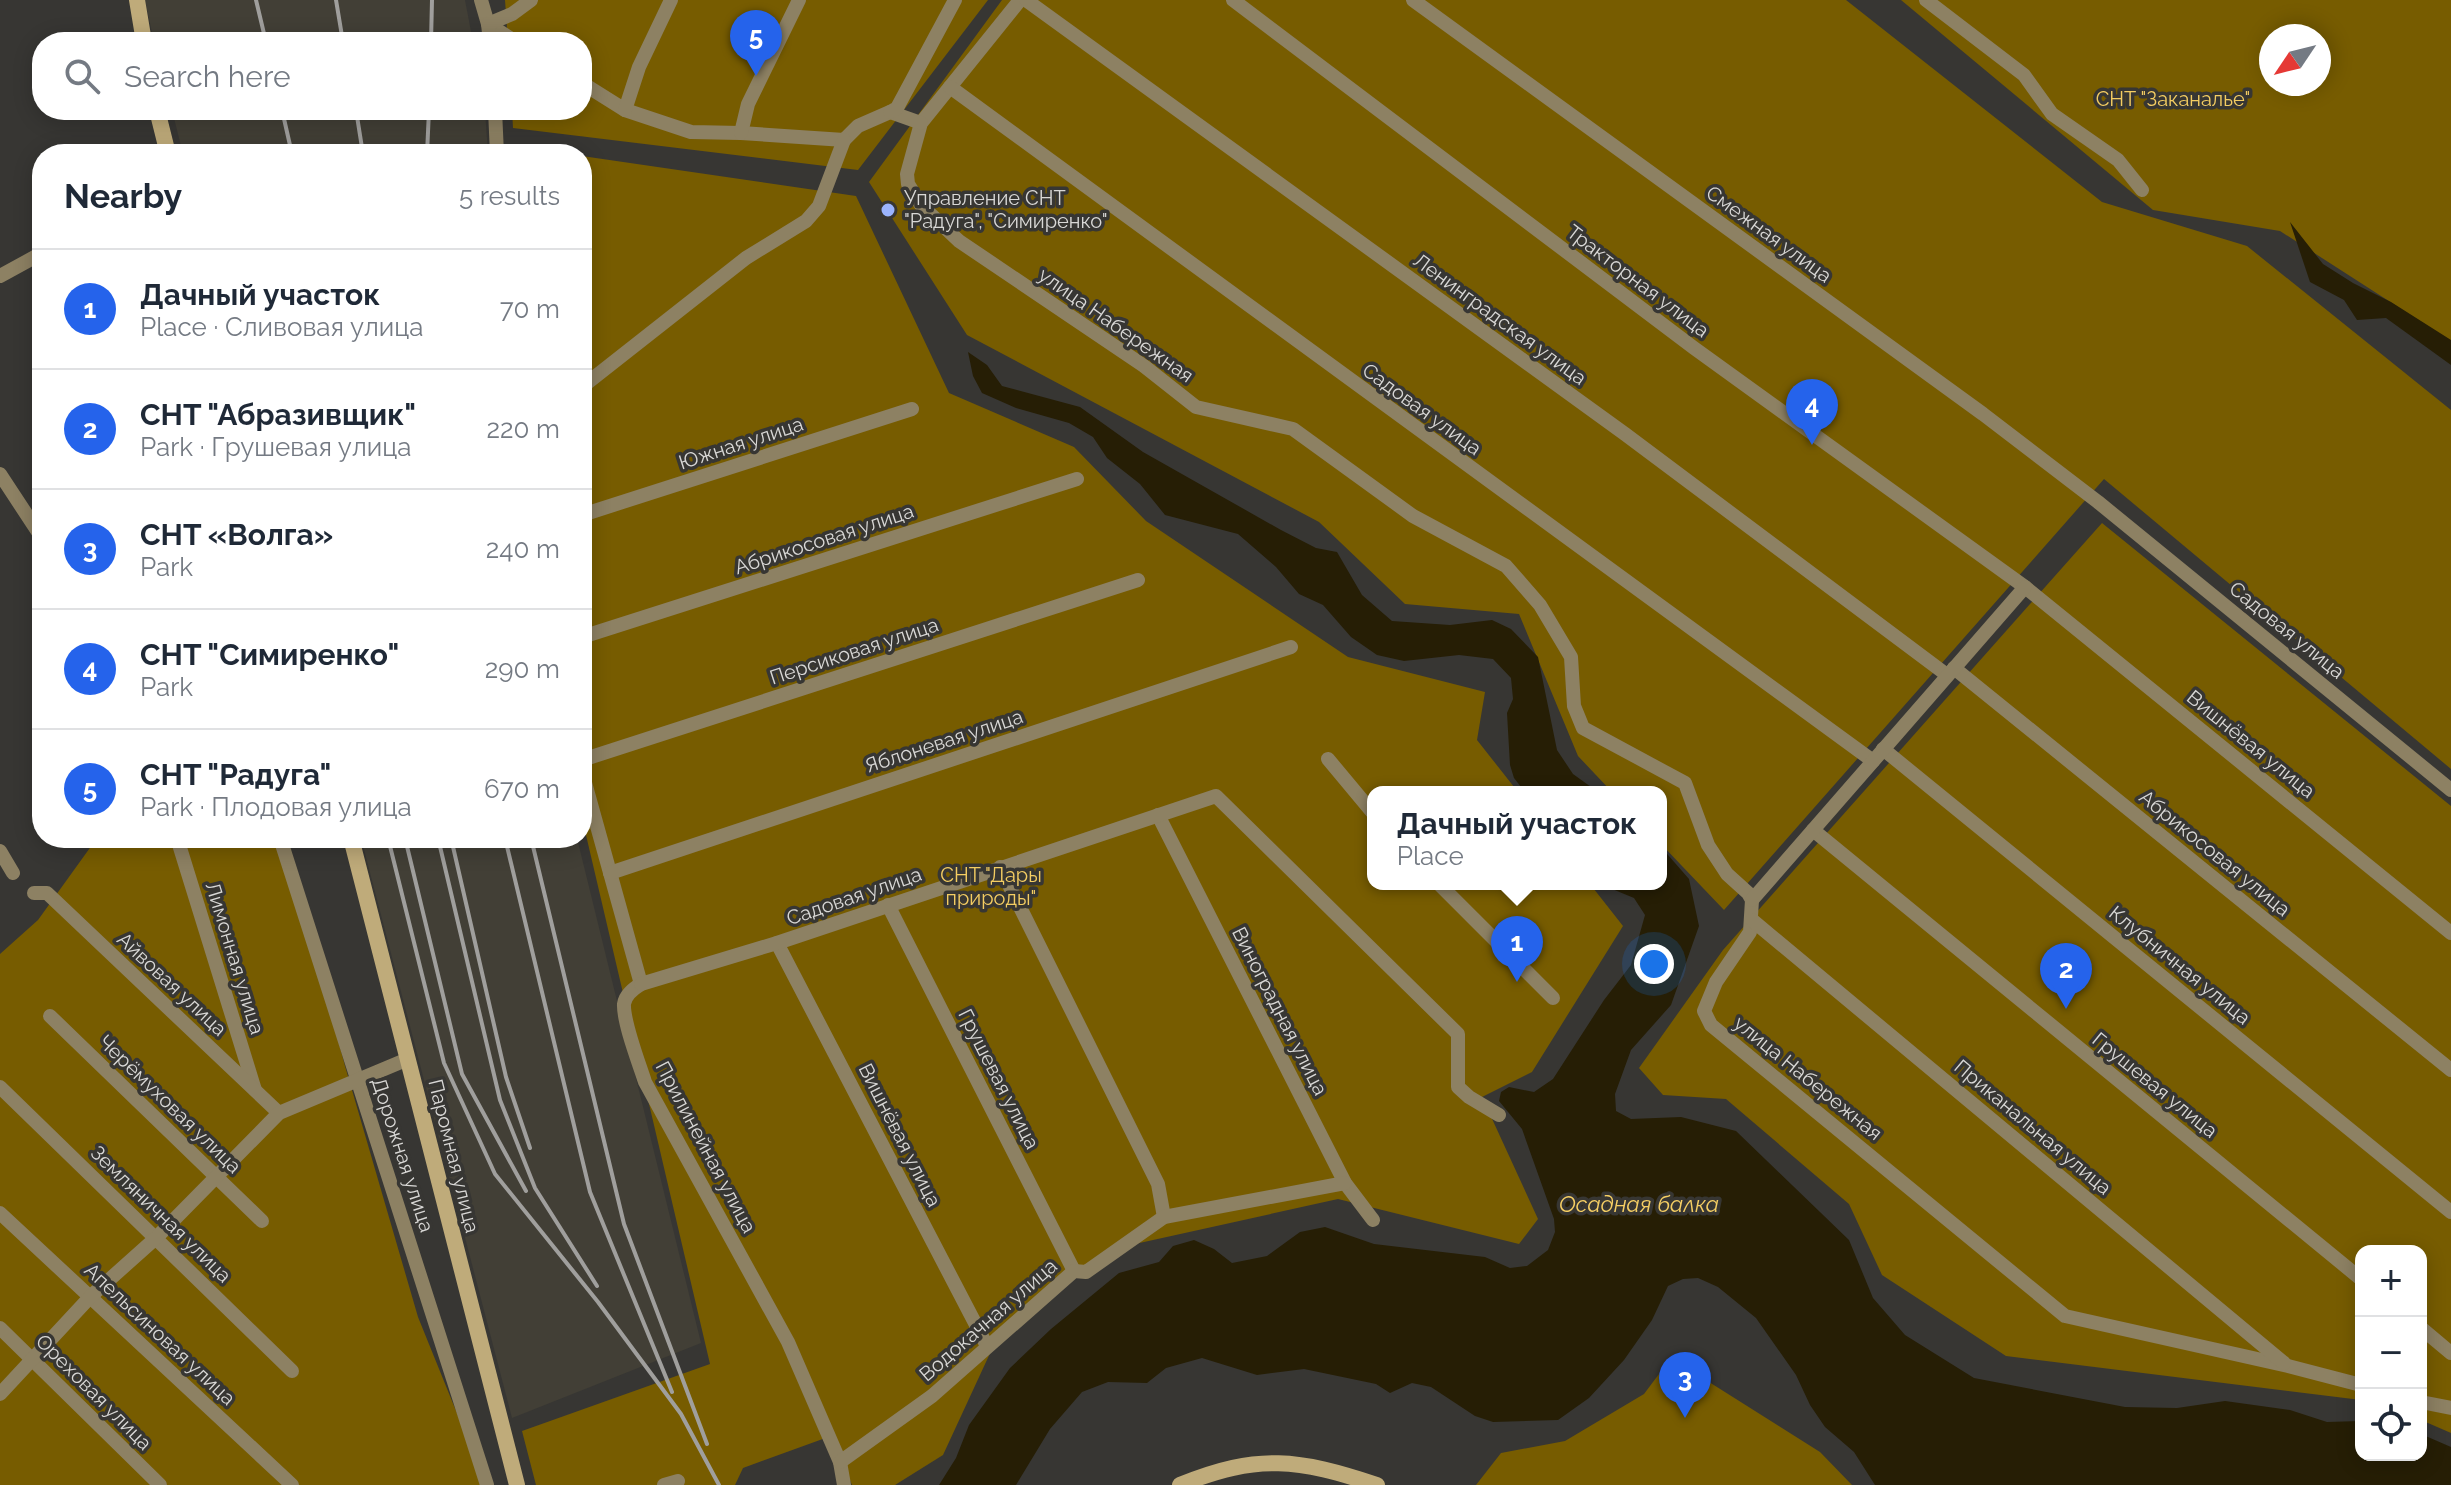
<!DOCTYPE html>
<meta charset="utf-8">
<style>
body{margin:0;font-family:Raleway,sans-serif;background:#f2f2f3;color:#1f2937}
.controls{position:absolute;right:24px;bottom:24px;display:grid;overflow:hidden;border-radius:16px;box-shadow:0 4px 20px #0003}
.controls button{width:72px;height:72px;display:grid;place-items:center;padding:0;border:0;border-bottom:2px solid #e0e1e3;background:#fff;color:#1f2937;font:40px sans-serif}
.compass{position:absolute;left:2259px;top:24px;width:72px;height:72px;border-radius:50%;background:#fff;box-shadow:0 4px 20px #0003;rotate:235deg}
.you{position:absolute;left:1654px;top:964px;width:28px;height:28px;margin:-20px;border:6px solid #fff;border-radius:50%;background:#1a73e8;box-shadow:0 0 0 12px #1a73e833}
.badge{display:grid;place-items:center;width:52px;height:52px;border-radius:50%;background:#2563eb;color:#fff;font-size:26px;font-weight:700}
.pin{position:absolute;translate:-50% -66px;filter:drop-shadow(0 2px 4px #0008)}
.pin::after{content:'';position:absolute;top:42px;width:28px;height:24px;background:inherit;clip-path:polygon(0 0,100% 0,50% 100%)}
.popup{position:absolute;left:1367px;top:786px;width:300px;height:104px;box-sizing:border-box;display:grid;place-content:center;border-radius:16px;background:#fff;filter:drop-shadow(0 2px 6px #0005);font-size:26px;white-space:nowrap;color:#747a83}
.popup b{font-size:30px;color:#1f2937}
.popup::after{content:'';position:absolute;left:50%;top:100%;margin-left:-16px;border:16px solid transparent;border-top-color:#fff}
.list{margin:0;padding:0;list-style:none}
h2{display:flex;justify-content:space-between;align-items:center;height:104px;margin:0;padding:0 32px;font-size:34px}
h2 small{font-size:26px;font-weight:400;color:#747a83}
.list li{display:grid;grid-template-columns:52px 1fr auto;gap:24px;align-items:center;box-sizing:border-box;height:120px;padding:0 32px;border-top:2px solid #e0e1e3}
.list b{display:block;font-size:30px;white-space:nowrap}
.list p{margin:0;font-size:26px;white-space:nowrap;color:#747a83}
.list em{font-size:26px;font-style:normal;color:#747a83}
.icon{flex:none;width:44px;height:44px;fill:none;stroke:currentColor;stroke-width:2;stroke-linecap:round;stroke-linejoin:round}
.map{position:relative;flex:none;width:2451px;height:1485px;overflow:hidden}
.search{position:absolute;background:#fff;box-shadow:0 4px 20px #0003;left:32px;top:32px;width:560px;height:88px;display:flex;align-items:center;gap:20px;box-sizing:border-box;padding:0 28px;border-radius:32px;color:#747a83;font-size:30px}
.panel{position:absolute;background:#fff;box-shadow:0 4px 20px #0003;left:32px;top:144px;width:560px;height:704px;border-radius:32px}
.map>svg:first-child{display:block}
</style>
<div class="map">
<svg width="2451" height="1485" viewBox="0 0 2451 1485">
<rect width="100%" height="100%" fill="#373633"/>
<g fill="#423f36">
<polygon points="145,0 465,0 473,42 154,42"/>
<polygon points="172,110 485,110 488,154 183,154"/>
<polygon points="361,838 577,838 701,1343 512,1418"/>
</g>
<g fill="#775c00" fill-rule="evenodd">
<polygon points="505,0 988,0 858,170 513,128 512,110 582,110 582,42 508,42"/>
<polygon points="1002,0 1846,0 2102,202 2247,246 2451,410 2451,769 2104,479 1724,910 1661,844 1661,792 1612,792 1578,756 1519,614 1405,604 1319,522 967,335 869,182"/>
<path d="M 1901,0 L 2451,0 L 2451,341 L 2280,231 L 2153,210 ZM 2271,36 L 2319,36 L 2319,84 L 2271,84 Z"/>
<polygon points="511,145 572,154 511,154"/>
<polygon points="582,156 856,196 949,393 1074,447 1146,521 1348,657 1485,692 1477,740 1518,792 1373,792 1373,884 1590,884 1623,926 1532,1072 1482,1097 1538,1219 1519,1244 1338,1199 1135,1244 1076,1275 992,1349 943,1455 895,1485 852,1485 831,1436 743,1468 735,1485 536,1485 522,1431 710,1364 582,818"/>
<polygon points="2102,523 2451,806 2451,1433 2421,1420 2421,1251 2361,1251 2361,1400 2006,1356 1882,1275 1849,1204 1726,1099 1663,1095 1639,1068 1723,950"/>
<polygon points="97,838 284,838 345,1066 418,1317 486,1485 0,1485 0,954 38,920"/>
<polygon points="1671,1358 1820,1452 1852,1485 1476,1485 1501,1453 1565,1441 1644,1394"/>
</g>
<g fill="#261e05">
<polygon points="2290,222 2323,264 2353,283 2391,302 2451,340 2451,365 2386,318 2357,320 2344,300 2310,282"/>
<polygon points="968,352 987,365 1002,386 1080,407 1143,452 1281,530 1316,548 1337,552 1362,595 1392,621 1450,625 1492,620 1511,629 1538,657 1557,750 1573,774 1598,792 1525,792 1514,778 1510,765 1507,713 1513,699 1511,678 1493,659 1459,655 1404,661 1377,655 1351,637 1323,605 1299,594 1276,567 1238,534 1165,515 1140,484 1107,458 1093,437 1069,423 1016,408 982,393 973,376"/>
<polygon points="1661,847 1689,879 1699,926 1671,1005 1631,1050 1615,1094 1616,1111 1631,1119 1681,1117 1736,1131 1849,1240 1873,1298 1905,1335 1974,1378 2125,1407 2177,1408 2225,1401 2290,1410 2327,1422 2361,1421 2361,1455 2421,1455 2421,1434 2451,1447 2451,1485 1875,1485 1854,1452 1825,1427 1810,1405 1796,1375 1756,1318 1718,1287 1698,1278 1683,1279 1668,1286 1652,1320 1624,1360 1589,1398 1558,1420 1493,1422 1475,1416 1431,1387 1412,1383 1390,1393 1376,1384 1304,1369 1257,1375 1202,1358 1166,1368 1147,1383 1108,1382 1082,1392 1050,1429 1016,1485 939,1485 956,1458 969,1425 1010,1368 1051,1329 1119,1273 1159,1262 1173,1246 1194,1240 1214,1249 1232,1263 1267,1256 1300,1232 1325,1227 1374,1244 1485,1257 1510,1268 1527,1266 1548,1250 1555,1232 1554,1219 1522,1129 1499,1101 1501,1092 1509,1087 1534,1092 1553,1079 1604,1000 1631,965 1645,915 1634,898 1600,884 1661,884"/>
</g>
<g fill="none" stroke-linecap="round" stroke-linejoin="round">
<g stroke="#8d8163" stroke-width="14">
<polyline points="481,0 488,24 516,42"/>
<polyline points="1020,0 921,123 907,174 908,184 921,205 959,241 1144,366 1196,407 1293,429 1413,516 1506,566 1540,605 1571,657 1574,706 1583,728 1685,783 1708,845 1727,874 1748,893 1752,900 1750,932 1716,982 1704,1011 1711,1025 2065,1316 2288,1366 2361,1385"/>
<polyline points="1026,0 1625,434 1947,675"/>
<polyline points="1233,0 1694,348 2025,587 2451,933"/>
<polyline points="1413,0 1983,414 2098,502 2451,790"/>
<polyline points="1926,0 2024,75 2052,114 2118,160 2142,190"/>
<polyline points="490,42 488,24 512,14 531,0"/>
<polyline points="582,83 625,110 691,132 741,133 844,140 858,126 890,112 921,123"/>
<polyline points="950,87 1873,761"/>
<polyline points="495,110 497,154"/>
<polyline points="625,110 639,67 671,0"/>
<polyline points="890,112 897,108 955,0"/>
<polyline points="741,133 748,104 799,0"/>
<polyline points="0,276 42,253"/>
<polyline points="582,387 746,258 806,221 819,206 844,140"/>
<polyline points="0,474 42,538"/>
<polyline points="582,515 912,409"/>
<polyline points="582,637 1077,479"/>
<polyline points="1954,668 2451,1070"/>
<polyline points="1883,749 2451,1212"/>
<polyline points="1328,759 1373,813"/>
<polyline points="582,760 1138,580"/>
<path d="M 582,772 L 641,984 C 633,989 625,995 624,1004 C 623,1022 639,1063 645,1082 L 788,1342 L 840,1462 L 844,1485"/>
<polyline points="1158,815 1345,1183 1373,1220"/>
<polyline points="1813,830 2361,1279"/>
<polyline points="177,838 255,1090"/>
<polyline points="280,838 487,1485"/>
<polyline points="0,851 13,873"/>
<polyline points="1000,867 1158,1184 1164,1217"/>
<polyline points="610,873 1291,647"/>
<polyline points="1439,884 1553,998"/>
<polyline points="34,893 47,893 279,1113"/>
<polyline points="1752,900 2025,587"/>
<polyline points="888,905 1074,1271"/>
<polyline points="1752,920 2284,1363"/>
<polyline points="777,943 987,1346"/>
<polyline points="641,984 777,943 1216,796 1458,1034 1458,1087 1469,1097 1499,1115"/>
<polyline points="50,1016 262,1221"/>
<polyline points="0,1087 292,1371"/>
<polyline points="0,1213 292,1485"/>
<polyline points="0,1328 160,1485"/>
<polyline points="2421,1328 2451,1353"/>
<polyline points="0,1394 91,1296 157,1237 279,1113 408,1059"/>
<polyline points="2421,1402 2451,1408"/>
<polyline points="840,1462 932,1396 1074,1271 1086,1272 1164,1217 1345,1183"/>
<polyline points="664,1485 678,1481"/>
</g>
<g stroke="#bfab7a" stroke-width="16">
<polyline points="137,0 144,42"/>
<polyline points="157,110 168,154"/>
<polyline points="351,838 517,1485"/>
<path d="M 1180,1485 C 1259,1453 1298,1459 1377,1485"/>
</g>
<g stroke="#a09f9d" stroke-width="4">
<polyline points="256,0 266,42"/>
<polyline points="336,0 343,42"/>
<polyline points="431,42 432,0"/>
<polyline points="282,110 292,154"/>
<polyline points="356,110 363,154"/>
<polyline points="427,154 429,110"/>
<polyline points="388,838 444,1063 495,1174 598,1302 681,1414 719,1485"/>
<polyline points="405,838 462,1074 526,1191"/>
<polyline points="438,838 500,1100 535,1188 597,1286"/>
<polyline points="451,838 506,1077 530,1148"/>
<polyline points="505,838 590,1192 672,1392"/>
<polyline points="531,838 624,1224 707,1444"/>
</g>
</g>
<circle fill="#9bb4fd" stroke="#373633" stroke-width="3" cx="888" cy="210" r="8"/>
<g text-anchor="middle" stroke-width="7" stroke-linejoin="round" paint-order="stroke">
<g font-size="20" fill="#f4cd62" stroke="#373633">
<text x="2173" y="106">СНТ "Заканалье"</text>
<text x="991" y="882">СНТ "Дары<tspan x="991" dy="23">природы"</tspan></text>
</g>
<g font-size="20" fill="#d9d8d6" stroke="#373633" text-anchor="start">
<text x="904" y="205">Управление СНТ<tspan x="904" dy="23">"Радуга", "Симиренко"</tspan></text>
</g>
<g font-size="20" fill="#d9d8d6" stroke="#373633">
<text transform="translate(1769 234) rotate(36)" y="7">Смежная улица</text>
<text transform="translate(1638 281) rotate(37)" y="7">Тракторная улица</text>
<text transform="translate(1500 319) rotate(36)" y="7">Ленинградская улица</text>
<text transform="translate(1116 325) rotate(35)" y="7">улица Набережная</text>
<text transform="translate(1422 409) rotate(36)" y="7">Садовая улица</text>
<text transform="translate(741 443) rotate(-18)" y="7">Южная улица</text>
<text transform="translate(824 539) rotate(-18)" y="7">Абрикосовая улица</text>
<text transform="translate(2287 630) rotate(39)" y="7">Садовая улица</text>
<text transform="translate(854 651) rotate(-18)" y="7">Персиковая улица</text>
<text transform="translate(944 741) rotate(-18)" y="7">Яблоневая улица</text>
<text transform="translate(2251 744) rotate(39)" y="7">Вишнёвая улица</text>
<text transform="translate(2215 853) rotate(39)" y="7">Абрикосовая улица</text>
<text transform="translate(854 896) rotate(-19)" y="7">Садовая улица</text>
<text transform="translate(235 958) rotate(73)" y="7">Лимонная улица</text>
<text transform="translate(2180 965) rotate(39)" y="7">Клубничная улица</text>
<text transform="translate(172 984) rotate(43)" y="7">Айвовая улица</text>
<text transform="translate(1280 1011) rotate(63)" y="7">Виноградная улица</text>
<text transform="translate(1808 1078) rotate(39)" y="7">улица Набережная</text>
<text transform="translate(999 1079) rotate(63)" y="7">Грушевая улица</text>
<text transform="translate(2155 1085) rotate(39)" y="7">Грушевая улица</text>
<text transform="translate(170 1104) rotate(44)" y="7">Черёмуховая улица</text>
<text transform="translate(2033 1127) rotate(40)" y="7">Приканальная улица</text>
<text transform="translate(900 1135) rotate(63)" y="7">Вишнёвая улица</text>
<text transform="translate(706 1147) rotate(62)" y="7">Прилинейная улица</text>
<text transform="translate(403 1155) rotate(72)" y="7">Дорожная улица</text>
<text transform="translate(454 1156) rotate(76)" y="7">Паромная улица</text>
<text transform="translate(161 1214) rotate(44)" y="7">Земляничная улица</text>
<text transform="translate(988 1320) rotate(-41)" y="7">Водокачная улица</text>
<text transform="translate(160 1334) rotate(43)" y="7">Апельсиновая улица</text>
<text transform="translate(94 1392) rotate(45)" y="7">Ореховая улица</text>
</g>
<g font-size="22" font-style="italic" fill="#f6cf64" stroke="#373633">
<text x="1639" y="1212">Осадная балка</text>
</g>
</g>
</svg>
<div class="controls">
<button>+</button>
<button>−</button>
<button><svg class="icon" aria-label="locate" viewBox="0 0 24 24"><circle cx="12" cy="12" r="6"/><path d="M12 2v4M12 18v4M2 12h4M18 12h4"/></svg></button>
</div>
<svg class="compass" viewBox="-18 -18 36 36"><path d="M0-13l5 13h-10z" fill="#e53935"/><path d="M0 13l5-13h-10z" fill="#747a83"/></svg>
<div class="you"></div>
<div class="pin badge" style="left:1517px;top:982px">1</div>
<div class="popup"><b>Дачный участок</b>Place</div>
<div class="pin badge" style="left:2066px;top:1009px">2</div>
<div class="pin badge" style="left:1685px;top:1418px">3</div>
<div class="pin badge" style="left:1812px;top:445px">4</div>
<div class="pin badge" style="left:756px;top:76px">5</div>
<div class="search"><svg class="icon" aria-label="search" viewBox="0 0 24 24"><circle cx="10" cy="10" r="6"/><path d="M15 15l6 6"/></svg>Search here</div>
<section class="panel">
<h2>Nearby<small>5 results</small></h2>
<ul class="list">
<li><span class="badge">1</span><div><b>Дачный участок</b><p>Place · Сливовая улица</p></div><em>70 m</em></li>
<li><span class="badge">2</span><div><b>СНТ &quot;Абразивщик&quot;</b><p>Park · Грушевая улица</p></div><em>220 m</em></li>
<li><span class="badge">3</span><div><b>СНТ «Волга»</b><p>Park</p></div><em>240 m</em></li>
<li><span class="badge">4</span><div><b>СНТ &quot;Симиренко&quot;</b><p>Park</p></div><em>290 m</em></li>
<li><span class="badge">5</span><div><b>СНТ &quot;Радуга&quot;</b><p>Park · Плодовая улица</p></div><em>670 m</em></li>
</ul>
</section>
</div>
